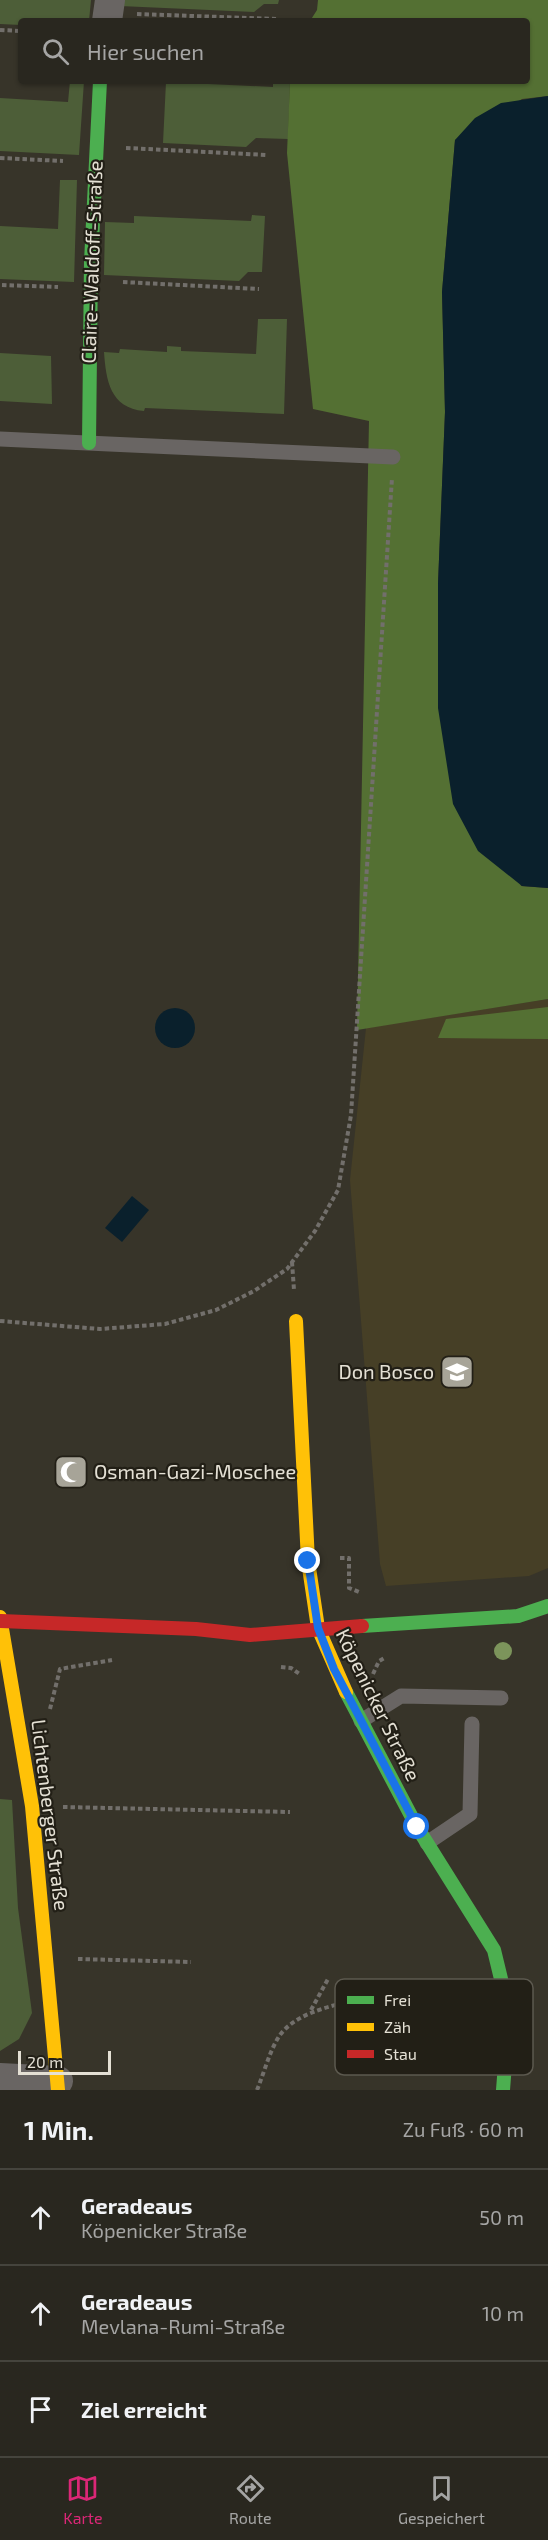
<!DOCTYPE html>
<html lang="de">
<meta charset="utf-8">
<style>
body{margin:0;font-family:"Exo 2",sans-serif;background:#35332c;color:#f1f3f6}
.scale{position:absolute;left:18px;bottom:15px;width:93px;box-sizing:border-box;padding-left:6px;border:3px solid #e4e0d4;border-top:0;font-size:16px;line-height:21px;white-space:nowrap;color:#e4e0d4;-webkit-text-stroke:4px #221f16;paint-order:stroke}
.stop{position:absolute;width:18px;height:18px;margin:-14px;border:4px solid #1a73e8;border-radius:50%;background:#fff}
.stop.end{background:#1a73e8;border-color:#fff;box-shadow:0 2px 6px #0008}
.list{margin:0;padding:0;list-style:none}
h2{display:flex;justify-content:space-between;align-items:center;height:78px;margin:0;padding:0 24px;font-size:26px}
h2 small{font-size:20px;font-weight:400;color:#a5a5a4}
.list li{display:grid;grid-template-columns:39px 1fr auto;gap:18px;align-items:center;box-sizing:border-box;height:96px;padding:0 24px;border-top:2px solid #45443d}
.list b{display:block;font-size:22px;white-space:nowrap}
.list p{margin:0;font-size:20px;white-space:nowrap;color:#a5a5a4}
.list em{font-size:20px;font-style:normal;color:#a5a5a4}
.icon{flex:none;width:33px;height:33px;fill:none;stroke:currentColor;stroke-width:2;stroke-linecap:round;stroke-linejoin:round}
.map{position:relative;flex:none;width:548px;height:2090px;overflow:hidden}
.search{position:absolute;background:#29271f;box-shadow:0 2px 4px #0004;left:18px;right:18px;top:18px;height:66px;display:flex;align-items:center;gap:15px;box-sizing:border-box;padding:0 21px;border-radius:6px;color:#a5a5a4;font-size:22px}
.sheet{height:366px;background:#29271f}
nav{display:flex;justify-content:space-around;align-items:center;box-sizing:border-box;height:84px;border-top:2px solid #45443d;background:#29271f;font-size:16px;color:#a5a5a4}
nav a{display:grid;justify-items:center;gap:3px}
nav .on{color:#db2777}
.map>svg:first-child{display:block}
</style>
<div class="map">
<svg width="548" height="2090" viewBox="0 0 548 2090">
<rect width="100%" height="100%" fill="#373429"/>
<polygon fill="#463f26" points="548,999 548,1568 529,1576 386,1586 380,1564 350,1180 366,1028"/>
<g fill="#4d5e38">
<polygon points="0,0 91,0 89,21 21,21 21,25 0,24"/>
<polygon points="121,0 279,0 278,4 264,4 254,12 120,6"/>
<polygon points="70,81 84,81 79,155 0,151 0,98 68,102"/>
<polygon points="273,81 290,81 288,139 256,138 246,147 163,143 166,82 273,87"/>
<polygon points="60,180 77,180 74,282 0,279 0,226 58,229"/>
<polygon points="252,215 265,216 262,272 248,272 239,281 104,275 105,222 134,223 134,216 251,221"/>
<path d="M 258,319 L 287,319 L 284,414 L 145,408 L 144,411 C 110,408 106,380 104,352 L 119,353 L 120,349 L 167,352 L 167,346 L 181,347 L 181,351 L 256,354 Z"/>
<polygon points="0,353 51,356 52,404 0,401"/>
<polygon points="0,1799 12,1800 18,1908 32,2013 19,2039 0,2051"/>
</g>
<g fill="#547033">
<polygon points="318,0 548,0 548,96 522,99 455,140 442,292 445,412 438,584 521,886 548,888 548,999 357,1030 369,421 313,409 287,153 290,81 527,81 527,21 310,21 317,10"/>
<polygon points="548,1007 548,1039 438,1038 446,1019"/>
</g>
<g fill="#0a202c">
<polygon points="548,96 548,888 522,886 478,851 453,804 438,708 438,584 445,412 442,292 455,140 475,118 501,103"/>
<circle cx="175" cy="1028" r="20"/>
<polygon points="132,1196 149,1210 122,1242 105,1228"/>
</g>
<g fill="none" stroke-linecap="round" stroke-linejoin="round">
<g stroke="#726f6b" stroke-width="4" stroke-dasharray="4.5 3" stroke-linecap="butt">
<polyline points="137,14 276,19"/>
<polyline points="0,30 21,31"/>
<polyline points="126,148 267,155"/>
<polyline points="0,158 63,161"/>
<polyline points="123,282 259,289"/>
<polyline points="2,285 58,287"/>
<polyline points="292,1262 294,1290"/>
<polyline points="0,1321 100,1329 165,1324 216,1310 254,1291 287,1269 315,1231 338,1190 351,1115 392,478"/>
<polyline points="340,1558 349,1558 349,1588 359,1592"/>
<polyline points="281,1667 291,1668 301,1675"/>
<polyline points="373,1674 379,1661 386,1657"/>
<polyline points="50,1709 60,1669 112,1660"/>
<polyline points="63,1807 290,1812"/>
<polyline points="78,1959 191,1962"/>
<polyline points="311,2010 328,1979"/>
<path d="M 257,2090 C 264,2073 269,2053 278,2038 C 305,1993 422,1995 471,1991"/>
</g>
<g stroke="#696563" stroke-width="15">
<polyline points="0,439 393,457"/>
<polyline points="361,1721 401,1696 501,1698"/>
<polyline points="427,1843 470,1814 472,1724"/>
</g>
<g stroke="#696563" stroke-width="30">
<polyline points="107,21 110,0"/>
<polyline points="0,2078 58,2081"/>
</g>
<g stroke="#4caf50" stroke-width="14">
<polyline points="89,443 91,262 100,81"/>
<polyline points="362,1626 518,1616 548,1606"/>
<polyline points="346,1692 417,1827 494,1950 509,2012 503,2090"/>
</g>
<g stroke="#ffc107" stroke-width="14">
<polyline points="296,1321 308,1561 318,1628 346,1692"/>
<polyline points="0,1617 32,1806 58,2090"/>
</g>
<polyline stroke="#c62828" stroke-width="14" points="1,1621 196,1629 250,1635 362,1626"/>
</g>
<circle fill="#7c945b" cx="503" cy="1651" r="9"/>
<g fill="none" stroke-linecap="round" stroke-linejoin="round">
<polyline stroke="#1a73e8" stroke-width="8" points="308,1561 318,1628 334,1669 417,1827"/>
</g>
<defs>
<symbol id="school-square" viewBox="-11 -11 22 22"><rect x="-9" y="-9" width="18" height="18" rx="4" fill="#a7a498" stroke="#221f16"/><path d="M0-5L7-2L0 1L-7-2ZM-4 1L0 2.5L4 1V4Q0 6-4 4Z" fill="#fff"/></symbol>
<symbol id="mosque-square" viewBox="-11 -11 22 22"><rect x="-9" y="-9" width="18" height="18" rx="4" fill="#a7a498" stroke="#221f16"/><path d="M3.5-4.9A6 6 0 1 0 3.5 4.9A5 5 0 1 1 3.5-4.9Z" fill="#fff"/></symbol>
</defs>
<g fill-rule="evenodd">
<use href="#school-square" x="438" y="1353" width="38" height="38"/>
<use href="#mosque-square" x="52" y="1453" width="38" height="38"/>
</g>
<g text-anchor="middle" stroke-width="4.5" stroke-linejoin="round" paint-order="stroke">
<g font-size="20" fill="#e4e0d4" stroke="#221f16">
<text transform="translate(92 262) rotate(-88)" y="7">Claire-Waldoff-Straße</text>
<text transform="translate(378 1705) rotate(64)" y="7">Köpenicker Straße</text>
<text transform="translate(50 1815) rotate(83)" y="7">Lichtenberger Straße</text>
</g>
<g font-size="20" fill="#e4e0d4" stroke="#221f16" text-anchor="end">
<text x="434" y="1379">Don Bosco</text>
<text x="94" y="1479" text-anchor="start">Osman-Gazi-Moschee</text>
</g>
</g>
<rect x="335" y="1979" width="198" height="96" rx="9" fill="#221f16" stroke="#5c594f" stroke-width="1.5"/>
<rect x="347" y="1996" width="27" height="8" fill="#4caf50"/>
<rect x="347" y="2023" width="27" height="8" fill="#ffc107"/>
<rect x="347" y="2050" width="27" height="8" fill="#c62828"/>
<g font-size="16" fill="#e4e0d4">
<text x="384" y="2006">Frei</text>
<text x="384" y="2033">Zäh</text>
<text x="384" y="2060">Stau</text>
</g>
</svg>
<div class="scale">20 m</div>
<div class="stop" style="left:417px;top:1827px"></div>
<div class="stop end" style="left:308px;top:1561px"></div>
<div class="search"><svg class="icon" aria-label="search" viewBox="0 0 24 24"><circle cx="10" cy="10" r="6"/><path d="M15 15l6 6"/></svg>Hier suchen</div>
</div>
<section class="sheet">
<h2>1 Min.<small>Zu Fuß · 60 m</small></h2>
<ul class="list">
<li><svg class="icon" aria-label="ahead" viewBox="0 0 24 24"><path d="M12 20V5M6 11l6-6 6 6"/></svg><div><b>Geradeaus</b><p>Köpenicker Straße</p></div><em>50 m</em></li>
<li><svg class="icon" aria-label="ahead" viewBox="0 0 24 24"><path d="M12 20V5M6 11l6-6 6 6"/></svg><div><b>Geradeaus</b><p>Mevlana-Rumi-Straße</p></div><em>10 m</em></li>
<li><svg class="icon" aria-label="arrive" viewBox="0 0 24 24"><path d="M6 21V4h12l-3 4 3 4H6"/></svg><div><b>Ziel erreicht</b></div></li>
</ul>
</section>
<nav>
<a class="on"><svg class="icon" aria-label="map" viewBox="0 0 24 24"><path d="M3 6l6-2 6 2 6-2v14l-6 2-6-2-6 2zM9 4v14M15 6v14"/></svg>Karte</a>
<a><svg class="icon" aria-label="directions" viewBox="0 0 24 24"><path d="M12 3l9 9-9 9-9-9zM9 14v-3h6M13 9l2 2-2 2"/></svg>Route</a>
<a><svg class="icon" aria-label="saved" viewBox="0 0 24 24"><path d="M7 4h10v16l-5-4-5 4z"/></svg>Gespeichert</a>
</nav>
